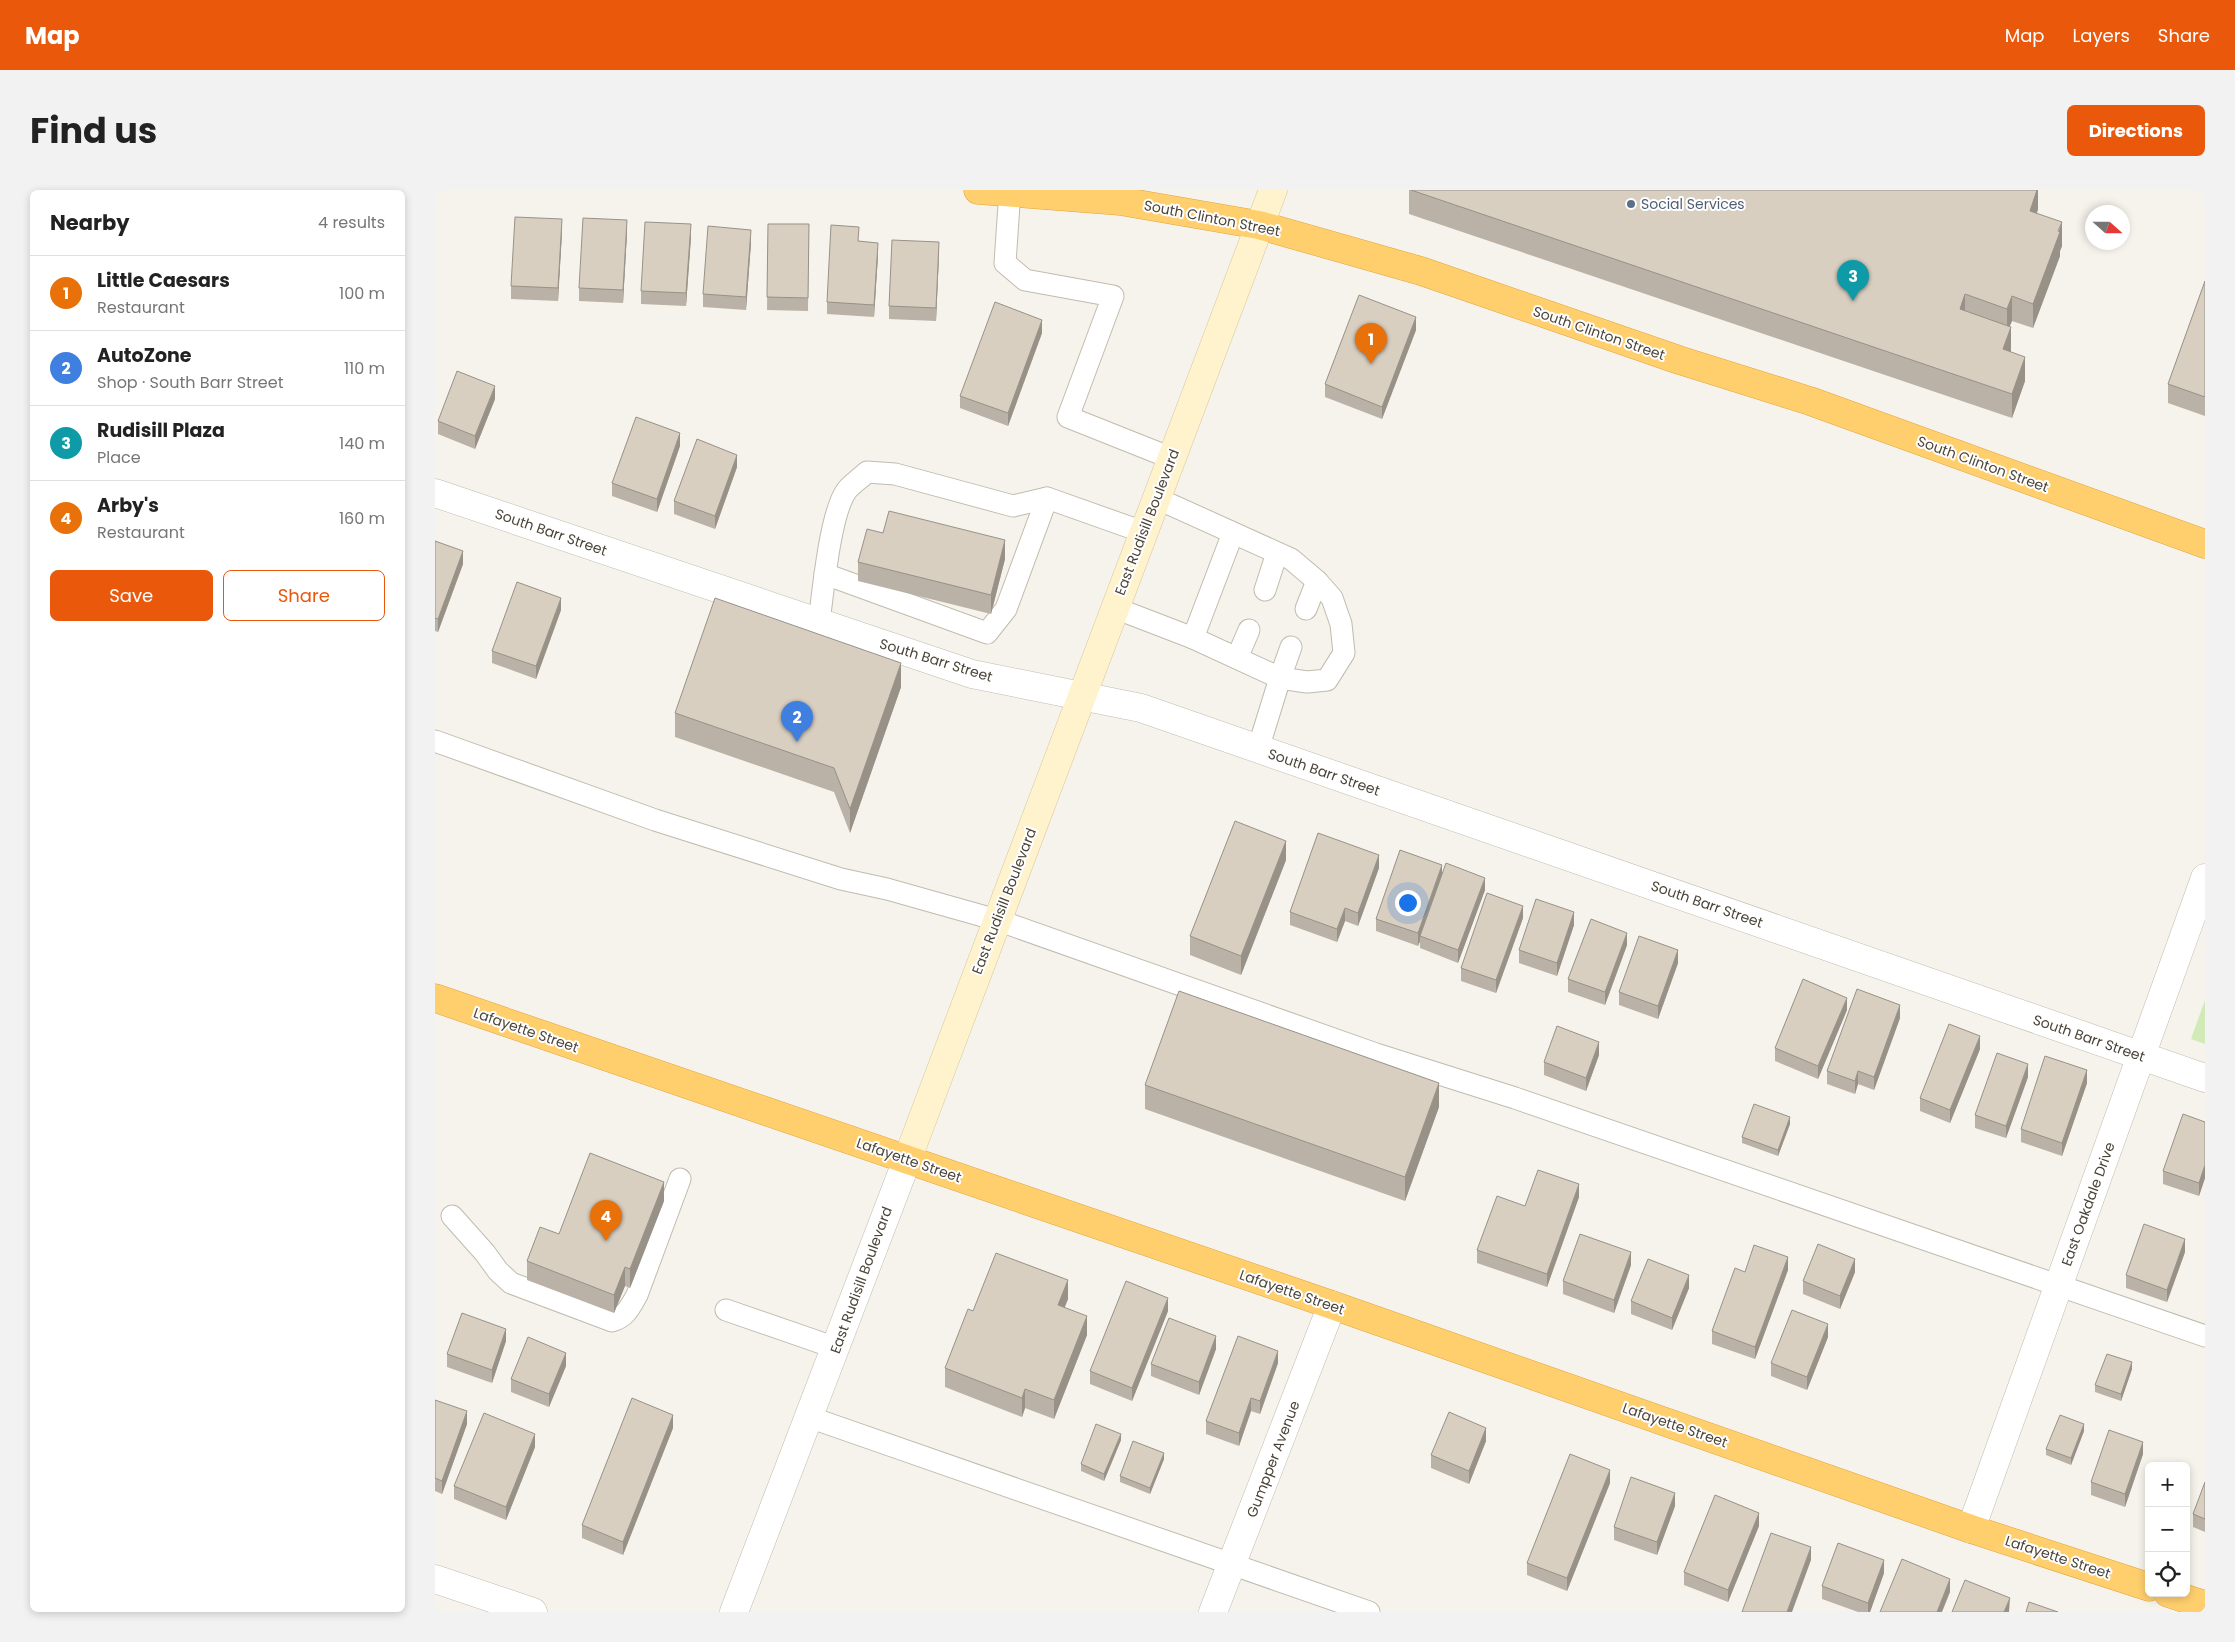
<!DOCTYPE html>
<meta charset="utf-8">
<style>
body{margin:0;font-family:Poppins,sans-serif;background:#f2f2f2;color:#222}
.controls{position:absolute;right:15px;bottom:15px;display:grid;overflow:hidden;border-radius:8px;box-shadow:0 2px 8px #0003}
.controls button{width:45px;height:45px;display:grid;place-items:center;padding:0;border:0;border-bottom:1px solid #e0e0e0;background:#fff;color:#222;font:25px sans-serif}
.compass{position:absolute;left:1650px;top:15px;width:45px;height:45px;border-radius:50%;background:#fff;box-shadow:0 2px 8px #0003;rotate:111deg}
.you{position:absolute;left:972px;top:712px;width:18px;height:18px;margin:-12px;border:4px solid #fff;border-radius:50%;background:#1a73e8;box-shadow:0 0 0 8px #1a73e833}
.badge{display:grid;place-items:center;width:32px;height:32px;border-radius:50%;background:#ea580c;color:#fff;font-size:16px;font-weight:700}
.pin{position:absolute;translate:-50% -41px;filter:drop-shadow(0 1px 2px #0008)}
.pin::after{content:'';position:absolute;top:26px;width:18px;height:15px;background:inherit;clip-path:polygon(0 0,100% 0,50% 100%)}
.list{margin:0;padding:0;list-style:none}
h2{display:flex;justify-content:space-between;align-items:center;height:65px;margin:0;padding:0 20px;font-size:21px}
h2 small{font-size:16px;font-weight:400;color:#767676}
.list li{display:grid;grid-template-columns:32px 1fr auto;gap:15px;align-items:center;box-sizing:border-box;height:75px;padding:0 20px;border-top:1px solid #e0e0e0}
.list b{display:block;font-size:19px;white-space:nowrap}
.list p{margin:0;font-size:16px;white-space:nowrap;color:#767676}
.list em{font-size:16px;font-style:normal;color:#767676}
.actions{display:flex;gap:10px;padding:15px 20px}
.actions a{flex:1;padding:11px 0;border:1px solid #ea580c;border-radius:8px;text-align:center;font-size:18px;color:#ea580c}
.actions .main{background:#ea580c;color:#fff}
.icon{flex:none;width:28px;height:28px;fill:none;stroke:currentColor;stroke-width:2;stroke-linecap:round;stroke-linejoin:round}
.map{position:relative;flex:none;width:1770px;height:1422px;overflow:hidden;border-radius:8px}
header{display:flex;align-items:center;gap:30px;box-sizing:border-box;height:70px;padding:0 25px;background:#ea580c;color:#fff}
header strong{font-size:24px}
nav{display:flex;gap:28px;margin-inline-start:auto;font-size:18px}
.intro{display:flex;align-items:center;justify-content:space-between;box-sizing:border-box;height:120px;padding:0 30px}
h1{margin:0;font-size:35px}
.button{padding:12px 22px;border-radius:8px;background:#ea580c;color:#fff;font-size:18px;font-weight:700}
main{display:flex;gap:30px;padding:0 30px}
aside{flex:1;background:#fff;border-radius:8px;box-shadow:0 2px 8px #0003}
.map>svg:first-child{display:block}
</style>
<header>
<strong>Map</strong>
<nav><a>Map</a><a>Layers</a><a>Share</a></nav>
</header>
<div class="intro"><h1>Find us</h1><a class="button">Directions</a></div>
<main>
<aside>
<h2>Nearby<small>4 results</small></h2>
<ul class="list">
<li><span class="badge" style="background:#e8710a">1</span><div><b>Little Caesars</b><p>Restaurant</p></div><em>100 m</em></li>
<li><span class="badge" style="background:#3f7fe0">2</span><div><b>AutoZone</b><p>Shop · South Barr Street</p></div><em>110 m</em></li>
<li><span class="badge" style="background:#0f9aa8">3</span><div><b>Rudisill Plaza</b><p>Place</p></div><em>140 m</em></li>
<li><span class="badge" style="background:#e8710a">4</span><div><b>Arby's</b><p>Restaurant</p></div><em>160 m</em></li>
</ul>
<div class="actions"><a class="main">Save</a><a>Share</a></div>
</aside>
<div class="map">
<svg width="1770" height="1422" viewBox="0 0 1770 1422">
<rect width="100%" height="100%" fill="#f6f3ec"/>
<polygon fill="#d2eab5" points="1770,810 1770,854 1756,849"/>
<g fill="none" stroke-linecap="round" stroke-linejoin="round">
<defs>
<g id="lane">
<polyline points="575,0 570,73 590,90 678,106 633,227 736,268"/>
<polyline points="721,308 856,369 882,391 897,408 906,434 909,463 892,490 872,492 845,488 823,559"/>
<polyline points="798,343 758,448 845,488 856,457"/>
<polyline points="390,384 552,443 571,419 612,308"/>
<polyline points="830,400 842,363"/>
<polyline points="680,418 758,448"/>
<polyline points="871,419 882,391"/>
<path d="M 384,432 C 388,403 395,322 412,300 C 417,294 426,288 432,282 L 460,284 L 578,316 L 612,308 L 708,342"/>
<polyline points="802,468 814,440"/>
<polyline points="0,551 220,630 406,689 452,699 562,730 941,864 1080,908 1770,1146"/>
<path d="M 17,1026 L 50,1063 L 63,1081 L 76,1093 L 177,1131 C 191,1127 195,1117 202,1105 L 245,989"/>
<polyline points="291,1120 401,1158"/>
<polyline points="374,1227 934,1422"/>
</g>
<g id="street">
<polyline points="0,303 537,484 706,518 1770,888"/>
<polyline points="1536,1339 1770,688"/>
<polyline points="0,1389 98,1422"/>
<polyline points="299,1422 472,970"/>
<polyline points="778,1422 897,1115"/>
</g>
<polyline id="secondary" points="472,970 838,0"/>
<g id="highway">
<polyline points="543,0 685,11 824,35 986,81 1244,170 1375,211 1770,354"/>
<polyline points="0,808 897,1115 1536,1339 1714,1397"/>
<polyline points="1733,1403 1770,1415"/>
</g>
</defs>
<use href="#lane" stroke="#c2bbae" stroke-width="23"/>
<use href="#street" stroke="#c2bbae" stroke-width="29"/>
<use href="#secondary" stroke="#d6c79b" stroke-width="29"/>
<use href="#highway" stroke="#e0a43c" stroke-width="29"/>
<use href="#lane" stroke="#fff" stroke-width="21"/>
<use href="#street" stroke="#fff" stroke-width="28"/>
<use href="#secondary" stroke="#fff3cd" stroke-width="28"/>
<use href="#highway" stroke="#ffcf6e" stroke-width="28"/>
</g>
<g fill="#bab2a6">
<polygon points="974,0 1603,0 1603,19 1602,23 1627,56 1625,61 1625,66 1598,138 1577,131 1574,136 1575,162 1590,191 1577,228 974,24"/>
<polygon points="333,34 374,34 373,121 332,120"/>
<polygon points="127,42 123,111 76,109 76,96"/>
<polygon points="192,43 188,113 144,111 144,98"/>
<polygon points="256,47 251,116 206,114 206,101"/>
<polygon points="316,53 311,120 268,117 268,104"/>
<polygon points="504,64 501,131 454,129 454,116"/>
<polygon points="443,65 439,127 392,124 392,112"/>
<polygon points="1770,91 1770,226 1733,213 1733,194"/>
<polygon points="981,140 947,229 890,207 890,194"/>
<polygon points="607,143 573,236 525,218 525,206"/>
<polygon points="60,209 40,259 3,244 3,231"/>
<polygon points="245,256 222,322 177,306 177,293"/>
<polygon points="302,277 280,339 239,324 239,311"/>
<polygon points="448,343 570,369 556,424 423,391 423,372"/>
<polygon points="0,351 28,374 3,442 0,441"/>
<polygon points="126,420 101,489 57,473 57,461"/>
<polygon points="466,497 415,643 399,602 240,547 240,523"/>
<polygon points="851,670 806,785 755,765 755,746"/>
<polygon points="944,678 923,736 910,731 902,752 855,735 855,722"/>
<polygon points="1007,684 1050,700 1023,773 985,758 985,751 983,756 941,741 941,729"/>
<polygon points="1088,728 1061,803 1026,791 1026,778"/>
<polygon points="1139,735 1122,786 1084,773 1084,760"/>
<polygon points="1192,755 1170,815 1133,802 1133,789"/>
<polygon points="1243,773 1223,829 1184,815 1184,802"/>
<polygon points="1412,820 1383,889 1340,871 1340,858"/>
<polygon points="1465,828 1439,900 1423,894 1420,904 1392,894 1392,881"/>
<polygon points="1545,859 1515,933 1485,921 1485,908"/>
<polygon points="1164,865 1151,901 1109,885 1109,872"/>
<polygon points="1593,887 1571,948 1540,938 1540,925"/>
<polygon points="1652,893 1627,966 1586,952 1586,939"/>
<polygon points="710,895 1004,917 970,1011 710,919"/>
<polygon points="1770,932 1770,988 1764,1006 1728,994 1728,981"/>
<polygon points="1355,934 1343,966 1307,953 1307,947"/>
<polygon points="1144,1007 1112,1097 1042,1073 1042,1060 1090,1016"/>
<polygon points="229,1011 195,1098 190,1096 179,1123 92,1090 92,1071 124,1044"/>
<polygon points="1750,1062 1732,1112 1691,1098 1691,1085"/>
<polygon points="1196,1075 1179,1123 1128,1104 1128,1091"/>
<polygon points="1353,1080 1320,1169 1277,1154 1277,1141 1310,1082"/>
<polygon points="1420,1082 1405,1119 1368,1104 1368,1091"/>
<polygon points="1254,1098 1237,1140 1196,1124 1196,1111"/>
<polygon points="633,1109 630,1117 652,1145 619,1229 590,1218 587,1227 510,1197 510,1178 538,1121"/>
<polygon points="733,1121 697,1211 655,1194 655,1181"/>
<polygon points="1393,1147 1372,1200 1336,1186 1336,1173"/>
<polygon points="71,1151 57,1193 12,1177 12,1164"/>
<polygon points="781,1159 764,1205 716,1186 716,1174"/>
<polygon points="843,1173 825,1224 816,1221 804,1256 771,1244 771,1231"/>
<polygon points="131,1176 114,1217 76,1202 76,1189"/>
<polygon points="1697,1179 1686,1211 1660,1202 1660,1195"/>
<polygon points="0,1210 32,1234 7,1304 0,1301"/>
<polygon points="238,1238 188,1365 147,1348 147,1335"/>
<polygon points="1649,1241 1636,1275 1611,1265 1611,1259"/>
<polygon points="686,1250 669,1291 646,1281 646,1274"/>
<polygon points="1051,1251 1034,1294 996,1278 996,1265"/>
<polygon points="100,1257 71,1330 19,1309 19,1296"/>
<polygon points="1708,1264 1690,1317 1656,1305 1656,1292"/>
<polygon points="729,1269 715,1304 685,1292 685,1286"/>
<polygon points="1770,1292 1770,1342 1758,1337 1758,1324"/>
<polygon points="1175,1293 1132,1401 1092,1385 1092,1373"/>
<polygon points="1240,1316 1222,1365 1179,1350 1179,1337"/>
<polygon points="1324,1336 1293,1412 1249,1395 1249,1382"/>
<polygon points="1449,1383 1435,1422 1423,1422 1387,1409 1387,1396"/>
</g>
<g fill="#979187">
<polygon points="1602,0 1603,0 1603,19 1595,45 1595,21"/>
<polygon points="127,29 127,42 123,111 123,98"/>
<polygon points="192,30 192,43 188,113 188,100"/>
<polygon points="1627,32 1627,56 1625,61 1625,66 1598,138 1598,114"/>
<polygon points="256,34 256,47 251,116 251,103"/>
<polygon points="316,40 316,53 311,120 311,107"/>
<polygon points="504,52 504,64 501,131 501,118"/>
<polygon points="443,53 443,65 439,127 439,115"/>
<polygon points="1530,104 1530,129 1525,119"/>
<polygon points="1577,106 1577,131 1572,143 1572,119"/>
<polygon points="981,127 981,140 947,229 947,217"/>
<polygon points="607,130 607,143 573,236 573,223"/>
<polygon points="1576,137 1576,161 1568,183 1568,159"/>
<polygon points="1590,167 1590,191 1577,228 1577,204"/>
<polygon points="60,196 60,209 40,259 40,246"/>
<polygon points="245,243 245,256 222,322 222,309"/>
<polygon points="302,265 302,277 280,339 280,326"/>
<polygon points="570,350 570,369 556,424 556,405"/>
<polygon points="28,361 28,374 3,442 3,429"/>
<polygon points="126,408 126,420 101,489 101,476"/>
<polygon points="466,473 466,497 415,643 415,619"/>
<polygon points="851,651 851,670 806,785 806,766"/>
<polygon points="944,665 944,678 923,736 923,723"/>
<polygon points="1007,675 1007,688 985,746 985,751 983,756 983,743"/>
<polygon points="1050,688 1050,700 1023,773 1023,760"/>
<polygon points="1088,716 1088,728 1061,803 1061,790"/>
<polygon points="910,718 910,731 902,752 902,739"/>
<polygon points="1139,722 1139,735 1122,786 1122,773"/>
<polygon points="1192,743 1192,755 1170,815 1170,802"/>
<polygon points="1243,760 1243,773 1223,829 1223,816"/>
<polygon points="1412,808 1412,820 1383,889 1383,876"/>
<polygon points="1465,815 1465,828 1439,900 1439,887"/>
<polygon points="1545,846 1545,859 1515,933 1515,920"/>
<polygon points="1164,852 1164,865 1151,901 1151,888"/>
<polygon points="1593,874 1593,887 1571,948 1571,936"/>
<polygon points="1652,880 1652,893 1627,966 1627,953"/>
<polygon points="1423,881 1423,894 1420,904 1420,891"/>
<polygon points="1004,893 1004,917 970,1011 970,987"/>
<polygon points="1355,927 1355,934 1343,966 1343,960"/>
<polygon points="1770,975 1770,988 1764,1006 1764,993"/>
<polygon points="229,992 229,1011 195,1098 195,1079"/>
<polygon points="1144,994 1144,1007 1112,1097 1112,1084"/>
<polygon points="1750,1049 1750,1062 1732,1112 1732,1100"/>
<polygon points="1196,1062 1196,1075 1179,1123 1179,1110"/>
<polygon points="1353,1067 1353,1080 1320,1169 1320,1157"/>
<polygon points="1420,1069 1420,1082 1405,1119 1405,1106"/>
<polygon points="190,1077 190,1096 179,1123 179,1105"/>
<polygon points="1254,1085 1254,1098 1237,1140 1237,1128"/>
<polygon points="633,1090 633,1109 623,1133 623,1115"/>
<polygon points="733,1108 733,1121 697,1211 697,1198"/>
<polygon points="652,1126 652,1145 619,1229 619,1210"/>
<polygon points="1393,1134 1393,1147 1372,1200 1372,1187"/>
<polygon points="71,1139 71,1151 57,1193 57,1180"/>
<polygon points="781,1146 781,1159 764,1205 764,1192"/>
<polygon points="843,1161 843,1173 825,1224 825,1211"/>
<polygon points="131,1163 131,1176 114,1217 114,1204"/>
<polygon points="1697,1172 1697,1179 1686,1211 1686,1204"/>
<polygon points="590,1199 590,1218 587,1227 587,1208"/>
<polygon points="816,1208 816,1221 804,1256 804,1243"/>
<polygon points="32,1221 32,1234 7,1304 7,1291"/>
<polygon points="238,1225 238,1238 188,1365 188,1352"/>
<polygon points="1649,1234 1649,1241 1636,1275 1636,1268"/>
<polygon points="1051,1238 1051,1251 1034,1294 1034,1281"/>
<polygon points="100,1244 100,1257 71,1330 71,1317"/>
<polygon points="686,1244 686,1250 669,1291 669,1284"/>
<polygon points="1708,1252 1708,1264 1690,1317 1690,1304"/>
<polygon points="729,1263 729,1269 715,1304 715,1298"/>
<polygon points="1175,1280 1175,1293 1132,1401 1132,1388"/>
<polygon points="1240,1303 1240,1316 1222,1365 1222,1352"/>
<polygon points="1324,1323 1324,1336 1293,1412 1293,1400"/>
<polygon points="1376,1357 1376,1370 1357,1422 1352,1422"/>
<polygon points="1449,1370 1449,1383 1435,1422 1433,1422 1433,1413"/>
<polygon points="1515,1389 1515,1402 1507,1422 1502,1422"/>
<polygon points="1575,1408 1574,1422 1569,1422"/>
</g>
<g fill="#d8cfc1" stroke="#979187">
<polygon points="976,0 1602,0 1595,21 1627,32 1623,41 1625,42 1598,114 1577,106 1572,119 1530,104 1525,119 1576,137 1568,159 1590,167 1577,204"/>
<polygon points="80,27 127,29 123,98 76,96"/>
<polygon points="148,28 192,30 188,100 144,98"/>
<polygon points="210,32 256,34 251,103 206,101"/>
<polygon points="333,34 374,34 373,108 332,107"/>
<polygon points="396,35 424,37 423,51 443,53 439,115 392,112"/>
<polygon points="273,36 316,40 311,107 268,104"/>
<polygon points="457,50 504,52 501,118 454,116"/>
<polygon points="1770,91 1770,207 1733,194"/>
<polygon points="924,105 981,127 947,217 890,194"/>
<polygon points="560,112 607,130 573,223 525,206"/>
<polygon points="22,181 60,196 40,246 3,231"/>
<polygon points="201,227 245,243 222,309 177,293"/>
<polygon points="262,249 302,265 280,326 239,311"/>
<polygon points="454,321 570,350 556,405 423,372 432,339 448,343"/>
<polygon points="0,351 28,361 3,429 0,428"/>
<polygon points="82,392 126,408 101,476 57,461"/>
<polygon points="280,408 466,473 415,619 399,578 240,523"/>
<polygon points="800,631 851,651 806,766 755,746"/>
<polygon points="883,643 944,665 923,723 910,718 902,739 855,722"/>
<polygon points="965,660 1007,675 983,743 941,729"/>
<polygon points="1011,673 1050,688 1023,760 985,746"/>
<polygon points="1052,703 1088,716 1061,790 1026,778"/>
<polygon points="1101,709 1139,722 1122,773 1084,760"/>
<polygon points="1156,729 1192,743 1170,802 1133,789"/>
<polygon points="1204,746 1243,760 1223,816 1184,802"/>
<polygon points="1368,789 1412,808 1383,876 1340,858"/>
<polygon points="1422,799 1465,815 1439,887 1423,881 1420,891 1392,881"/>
<polygon points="744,801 1004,893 970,987 710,895"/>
<polygon points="1514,834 1545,846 1515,920 1485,908"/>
<polygon points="1122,836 1164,852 1151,888 1109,872"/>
<polygon points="1562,863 1593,874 1571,936 1540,925"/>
<polygon points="1610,866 1652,880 1627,953 1586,939"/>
<polygon points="1319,914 1355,927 1343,960 1307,947"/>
<polygon points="1748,924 1770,932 1770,975 1764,993 1728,981"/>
<polygon points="155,963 229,992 195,1079 190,1077 179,1105 92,1071 105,1037 124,1044"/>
<polygon points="1103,980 1144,994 1112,1084 1042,1060 1062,1006 1090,1016"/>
<polygon points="1709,1034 1750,1049 1732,1100 1691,1085"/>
<polygon points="1145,1044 1196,1062 1179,1110 1128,1091"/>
<polygon points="1383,1054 1420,1069 1405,1106 1368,1091"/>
<polygon points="1319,1055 1353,1067 1320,1157 1277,1141 1300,1078 1310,1082"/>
<polygon points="561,1063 633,1090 623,1115 652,1126 619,1210 590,1199 587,1208 510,1178 533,1119 538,1121"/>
<polygon points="1213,1069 1254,1085 1237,1128 1196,1111"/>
<polygon points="691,1091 733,1108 697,1198 655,1181"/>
<polygon points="1357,1120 1393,1134 1372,1187 1336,1173"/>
<polygon points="27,1123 71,1139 57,1180 12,1164"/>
<polygon points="734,1128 781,1146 764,1192 716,1174"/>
<polygon points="803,1146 843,1161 825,1211 816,1208 804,1243 771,1231"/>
<polygon points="93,1147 131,1163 114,1204 76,1189"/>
<polygon points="1672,1164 1697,1172 1686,1204 1660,1195"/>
<polygon points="197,1208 238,1225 188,1352 147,1335"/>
<polygon points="0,1210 32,1221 7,1291 0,1288"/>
<polygon points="1014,1222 1051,1238 1034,1281 996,1265"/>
<polygon points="49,1223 100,1244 71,1317 19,1296"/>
<polygon points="1625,1225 1649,1234 1636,1268 1611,1259"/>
<polygon points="661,1234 686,1244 669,1284 646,1274"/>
<polygon points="1674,1240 1708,1252 1690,1304 1656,1292"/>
<polygon points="698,1251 729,1263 715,1298 685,1286"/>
<polygon points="1135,1264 1175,1280 1132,1388 1092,1373"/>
<polygon points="1196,1287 1240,1303 1222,1352 1179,1337"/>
<polygon points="1770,1292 1770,1329 1758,1324"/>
<polygon points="1280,1305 1324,1323 1293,1400 1249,1382"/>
<polygon points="1336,1343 1376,1357 1352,1422 1307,1422"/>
<polygon points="1403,1353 1449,1370 1433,1413 1387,1396"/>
<polygon points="1467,1369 1515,1389 1502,1422 1445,1422"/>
<polygon points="1530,1390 1575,1408 1569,1422 1517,1422"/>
<polygon points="1594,1412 1623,1422 1591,1422"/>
</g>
<circle fill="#5c6f8a" stroke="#fff" stroke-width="2" cx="1196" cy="14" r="5"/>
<g text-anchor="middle" stroke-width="4" stroke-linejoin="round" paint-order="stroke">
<g font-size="14" fill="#4e5e75" stroke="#fff" text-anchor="start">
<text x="1206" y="19">Social Services</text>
</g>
<g font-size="14" fill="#4b4439" stroke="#fff">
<text transform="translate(777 28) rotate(11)" y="5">South Clinton Street</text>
<text transform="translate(1164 143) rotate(19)" y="5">South Clinton Street</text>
<text transform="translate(1548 274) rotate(20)" y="5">South Clinton Street</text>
<text transform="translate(712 332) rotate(-69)" y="5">East Rudisill Boulevard</text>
<text transform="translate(116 342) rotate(19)" y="5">South Barr Street</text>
<text transform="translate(501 470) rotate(17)" y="5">South Barr Street</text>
<text transform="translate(889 582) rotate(19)" y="5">South Barr Street</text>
<text transform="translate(569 711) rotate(-69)" y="5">East Rudisill Boulevard</text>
<text transform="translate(1272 714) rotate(19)" y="5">South Barr Street</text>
<text transform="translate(91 840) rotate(19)" y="5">Lafayette Street</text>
<text transform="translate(1654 848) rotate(19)" y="5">South Barr Street</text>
<text transform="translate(474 970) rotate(19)" y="5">Lafayette Street</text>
<text transform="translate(1653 1014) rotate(-70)" y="5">East Oakdale Drive</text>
<text transform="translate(426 1090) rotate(-70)" y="5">East Rudisill Boulevard</text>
<text transform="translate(857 1102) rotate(19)" y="5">Lafayette Street</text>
<text transform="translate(1240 1235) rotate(19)" y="5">Lafayette Street</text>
<text transform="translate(838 1269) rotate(-69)" y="5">Gumpper Avenue</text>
<text transform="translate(1623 1367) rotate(18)" y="5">Lafayette Street</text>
</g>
</g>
</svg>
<div class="controls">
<button>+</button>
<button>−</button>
<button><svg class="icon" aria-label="locate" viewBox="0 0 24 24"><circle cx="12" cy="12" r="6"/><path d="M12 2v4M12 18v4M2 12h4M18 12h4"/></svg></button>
</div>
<svg class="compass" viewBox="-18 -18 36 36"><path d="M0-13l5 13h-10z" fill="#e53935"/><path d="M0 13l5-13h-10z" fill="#767676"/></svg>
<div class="you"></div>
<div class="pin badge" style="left:936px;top:174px;background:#e8710a">1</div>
<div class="pin badge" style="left:362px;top:552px;background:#3f7fe0">2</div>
<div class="pin badge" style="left:1418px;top:111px;background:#0f9aa8">3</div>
<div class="pin badge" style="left:171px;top:1051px;background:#e8710a">4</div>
</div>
</main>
